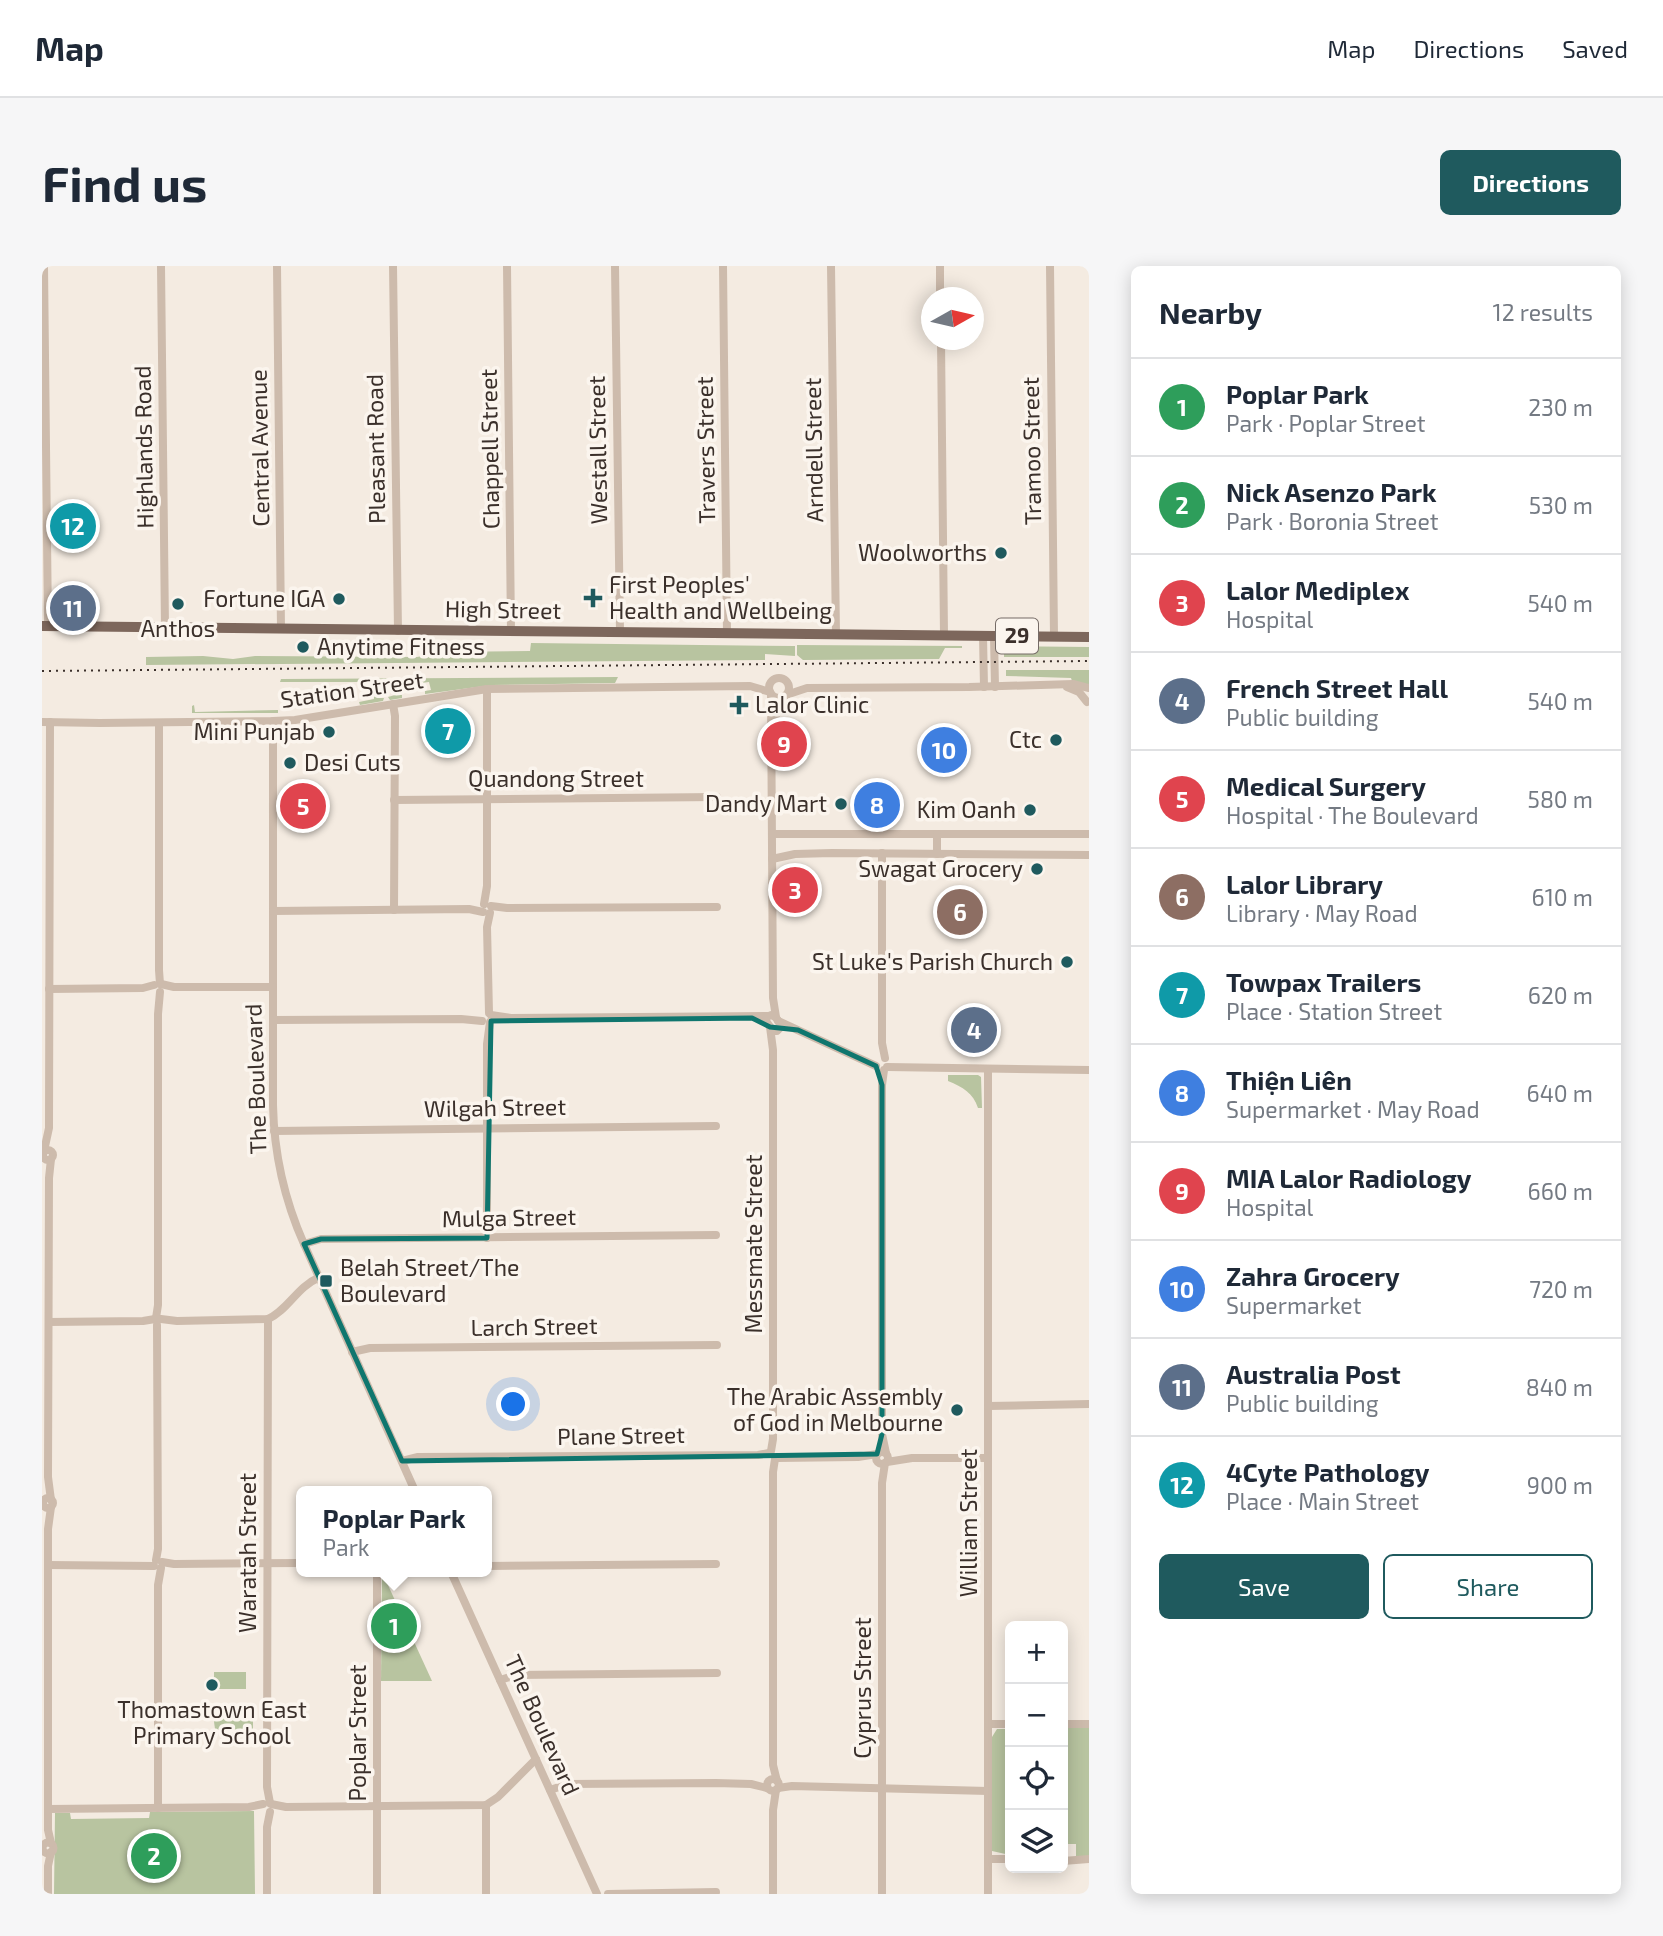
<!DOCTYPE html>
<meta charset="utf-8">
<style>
body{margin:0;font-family:"Exo 2",sans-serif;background:#f6f6f7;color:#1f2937}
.controls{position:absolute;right:21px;bottom:21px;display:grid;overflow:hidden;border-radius:10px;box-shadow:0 4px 18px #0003}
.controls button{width:63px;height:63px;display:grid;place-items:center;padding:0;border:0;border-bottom:2px solid #e0e1e3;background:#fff;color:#1f2937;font:35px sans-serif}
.compass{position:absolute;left:879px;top:21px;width:63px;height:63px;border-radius:50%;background:#fff;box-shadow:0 4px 18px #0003;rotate:82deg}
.you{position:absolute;left:472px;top:1139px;width:24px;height:24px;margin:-18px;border:5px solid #fff;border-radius:50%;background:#1a73e8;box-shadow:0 0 0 10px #1a73e833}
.badge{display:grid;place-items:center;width:46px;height:46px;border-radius:50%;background:#1f5a5e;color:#fff;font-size:23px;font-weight:700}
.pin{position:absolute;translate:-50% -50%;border:4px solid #fff;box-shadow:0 2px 7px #0006}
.popup{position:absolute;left:254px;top:1220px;width:196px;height:91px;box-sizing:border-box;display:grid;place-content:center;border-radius:10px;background:#fff;filter:drop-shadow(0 2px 5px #0005);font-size:23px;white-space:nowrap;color:#747a83}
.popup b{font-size:26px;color:#1f2937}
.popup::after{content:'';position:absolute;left:50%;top:100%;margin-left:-14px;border:14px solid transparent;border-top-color:#fff}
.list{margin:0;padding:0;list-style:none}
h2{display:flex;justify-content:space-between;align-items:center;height:91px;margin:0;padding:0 28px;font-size:30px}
h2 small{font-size:23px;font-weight:400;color:#747a83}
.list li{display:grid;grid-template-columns:46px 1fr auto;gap:21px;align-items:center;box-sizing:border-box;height:98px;padding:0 28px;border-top:2px solid #e0e1e3}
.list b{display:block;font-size:26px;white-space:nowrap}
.list p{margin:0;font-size:23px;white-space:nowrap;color:#747a83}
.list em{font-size:23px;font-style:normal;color:#747a83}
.actions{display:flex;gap:14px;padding:21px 28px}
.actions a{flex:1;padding:16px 0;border:2px solid #1f5a5e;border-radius:10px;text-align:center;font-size:24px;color:#1f5a5e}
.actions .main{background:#1f5a5e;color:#fff}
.icon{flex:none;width:38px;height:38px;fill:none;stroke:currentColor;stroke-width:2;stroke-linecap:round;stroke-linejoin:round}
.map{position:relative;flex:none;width:1047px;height:1628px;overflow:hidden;border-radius:10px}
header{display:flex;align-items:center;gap:42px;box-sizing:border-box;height:98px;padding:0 35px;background:#fff;border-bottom:2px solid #e0e1e3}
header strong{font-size:33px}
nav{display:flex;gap:38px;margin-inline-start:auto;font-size:24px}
.intro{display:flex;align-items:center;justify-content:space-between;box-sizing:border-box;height:168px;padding:0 42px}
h1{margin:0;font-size:49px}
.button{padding:18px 32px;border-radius:10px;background:#1f5a5e;color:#fff;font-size:24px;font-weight:700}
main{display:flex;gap:42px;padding:0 42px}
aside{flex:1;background:#fff;border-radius:10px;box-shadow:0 4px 18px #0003}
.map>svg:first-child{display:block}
</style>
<header>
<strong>Map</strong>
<nav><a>Map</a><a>Directions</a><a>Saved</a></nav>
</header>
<div class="intro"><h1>Find us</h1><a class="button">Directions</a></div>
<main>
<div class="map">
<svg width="1047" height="1628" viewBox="0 0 1047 1628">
<rect width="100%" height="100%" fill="#f4ebe1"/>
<g fill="#b8c4a0">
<polygon points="489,377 753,380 753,390 723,388 723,394 104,399 104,391 161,390 191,393 213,390 375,391 404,386 488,385"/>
<polygon points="755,379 920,380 920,382 903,382 897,393 761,394 755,389"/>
<polygon points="962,380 1047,381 1047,391 962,391"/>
<polygon points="964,404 1047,404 1047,419 1030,415 1029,412 964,410"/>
<polygon points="576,411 573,417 450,419 383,428 383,425 389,424 387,416 370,418 369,416 358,416 358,419 352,420 354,429 360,429 360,432 348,434 346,431 353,429 351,417 333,416 335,432 342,432 341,435 318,439 317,436 332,433 332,416 238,416 239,413"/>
<polygon points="152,439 153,446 236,444 236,447 150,447 150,440"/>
<path d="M 906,809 L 936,809 L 939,811 L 940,842 L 936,842 C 931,827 921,821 906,815 Z"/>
<polygon points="340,1306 390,1415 339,1415"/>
<rect x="172" y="1406" width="32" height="17"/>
<polygon points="209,1444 211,1447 211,1469 195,1469 173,1463 171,1448 175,1445"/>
<polygon points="1021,1462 1047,1462 1047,1590 1034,1590 1034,1578 1021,1578"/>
<polygon points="955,1463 968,1463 968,1589 950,1585 950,1471"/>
<polygon points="212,1545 213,1628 12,1628 13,1547 28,1547 29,1553 107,1552 108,1546"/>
</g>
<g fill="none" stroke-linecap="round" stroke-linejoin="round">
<g stroke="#cdbbac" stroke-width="8">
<polyline points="2,0 6,360"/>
<polyline points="119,0 123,362"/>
<polyline points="235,0 239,363"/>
<polyline points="351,0 356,365"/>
<polyline points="465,0 469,366"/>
<polyline points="573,0 578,366"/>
<polyline points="681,0 685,368"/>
<polyline points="789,0 794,368"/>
<polyline points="898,0 898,32"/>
<polyline points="1008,0 1012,370"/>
<polyline points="899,74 902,370"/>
<polyline points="941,370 942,421"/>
<polyline points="952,370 953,421"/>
<circle cx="737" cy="422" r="10"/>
<polyline points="1025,421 1037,426 1045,436"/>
<polyline points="729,428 731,732 734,751"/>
<polyline points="744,429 765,422 927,421 1031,418 1047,422"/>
<polyline points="351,438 353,450 352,644"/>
<path d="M 231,455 L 231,839 C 232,889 242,933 262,978 L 373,1225"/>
<polyline points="732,455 740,431"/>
<polyline points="0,456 58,457 231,455 253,454 445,423 708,420 728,426"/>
<polyline points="117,457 117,704 118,718"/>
<polyline points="352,534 675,531"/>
<polyline points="730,568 1047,568"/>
<polyline points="840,587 840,777 843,792"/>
<polyline points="895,588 895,568"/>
<polyline points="730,593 753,588 790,587 1047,589"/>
<polyline points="442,638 445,620 445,423"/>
<polyline points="449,640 465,642 675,641"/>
<polyline points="231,645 427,643 441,646"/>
<polyline points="119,718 132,721 231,721"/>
<polyline points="7,723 101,722 112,719"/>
<polyline points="447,747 445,661 448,647"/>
<polyline points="449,749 469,752 725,750"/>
<path d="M 729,749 C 734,750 739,757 738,762 L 735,765 L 731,765 L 724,755 L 725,751 Z"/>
<polyline points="231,754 419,753 440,755"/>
<polyline points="736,755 834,800"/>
<polyline points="728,761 731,784 731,1173 729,1185"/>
<polyline points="845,801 1047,804"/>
<polyline points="946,803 946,1628"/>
<polyline points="842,804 840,819 840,1168 844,1187"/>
<polyline points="232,865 674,860"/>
<circle cx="6" cy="889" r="5"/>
<polyline points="2,885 7,862 8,456"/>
<polyline points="445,972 445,778 448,756"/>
<polyline points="262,978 279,973 674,969"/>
<polyline points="114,1052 116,1039 116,748 118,726"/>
<path d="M 119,1053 L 135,1055 L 226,1053 C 246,1044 255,1021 276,1012"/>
<polyline points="226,1053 225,1521 228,1537"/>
<polyline points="7,1056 101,1055 113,1053"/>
<polyline points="310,1086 328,1082 675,1079"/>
<polyline points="946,1140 1047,1138"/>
<circle cx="840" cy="1192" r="6"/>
<polyline points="735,1192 816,1191 835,1188"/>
<polyline points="733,1193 731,1206 731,1499 735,1515"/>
<polyline points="360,1195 376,1191 716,1189 727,1187"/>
<polyline points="845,1196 870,1192 946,1192"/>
<circle cx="6" cy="1237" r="5"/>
<polyline points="9,1234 6,1211 7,912 9,893"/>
<polyline points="114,1294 116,1283 115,1059"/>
<polyline points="120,1296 132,1298 259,1297"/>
<polyline points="6,1299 112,1300"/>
<polyline points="445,1300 674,1298"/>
<polyline points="409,1306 555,1628"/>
<polyline points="458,1414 474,1409 675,1407"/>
<polyline points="947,1458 968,1458"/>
<polyline points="1021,1458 1047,1458"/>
<circle cx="731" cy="1519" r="6"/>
<polyline points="736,1522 750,1520 946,1525"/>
<polyline points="508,1524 526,1518 674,1517 709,1518 725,1522"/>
<polyline points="229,1538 244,1541 444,1539 456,1531 494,1493"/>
<polyline points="444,1539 444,1628"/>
<polyline points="116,1542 116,1319 119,1302"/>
<polyline points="6,1543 207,1541 221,1538"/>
<circle cx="6" cy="1582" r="5.5"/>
<polyline points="9,1577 6,1564 6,1263 9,1241"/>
<polyline points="946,1593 968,1593"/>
<polyline points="1021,1595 1047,1593"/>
<polyline points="6,1628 6,1600 9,1586"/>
<polyline points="225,1628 225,1561 228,1546"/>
<polyline points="335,1628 335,1306"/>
<polyline points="566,1628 674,1626"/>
<polyline points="731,1628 731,1544 734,1524"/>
<polyline points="840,1628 840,1217 843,1197"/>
</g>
<polyline stroke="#7d675c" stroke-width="10" points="0,360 1047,371"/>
<polyline stroke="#3b302b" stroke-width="2" stroke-dasharray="2 5" stroke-linecap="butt" points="0,405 1047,395"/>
</g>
<path fill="none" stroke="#0f766e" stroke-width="5" stroke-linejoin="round" d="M 710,752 L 728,761 L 756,764 L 834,800 L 840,819 L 840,1168 L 835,1188 L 360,1195 L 262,978 L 279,973 L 445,972 L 449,755 Z"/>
<g fill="#1f5a5e" stroke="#fbf5ee" stroke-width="2.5">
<circle cx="959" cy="287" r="7"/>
<path d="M547.5 321.5h7v7h7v7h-7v7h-7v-7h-7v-7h7z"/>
<circle cx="297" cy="333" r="7"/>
<circle cx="136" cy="338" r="7"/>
<circle cx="261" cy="381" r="7"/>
<path d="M693.5 428.5h7v7h7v7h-7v7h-7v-7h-7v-7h7z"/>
<circle cx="287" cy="466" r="7"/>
<circle cx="1014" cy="474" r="7"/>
<circle cx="248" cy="497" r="7"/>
<circle cx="799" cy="538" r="7"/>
<circle cx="988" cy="544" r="7"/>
<circle cx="995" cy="603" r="7"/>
<circle cx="1025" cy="696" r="7"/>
<rect x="277" y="1008" width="14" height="14" rx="3.5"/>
<circle cx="915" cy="1144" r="7"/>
<circle cx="170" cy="1419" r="7"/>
</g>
<g text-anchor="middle" stroke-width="7" stroke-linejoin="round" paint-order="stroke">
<rect fill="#fbf5ee" stroke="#756b66" stroke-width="2" x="954" y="352.5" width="42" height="35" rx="5"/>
<g font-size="21" font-weight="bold" fill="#3b302b">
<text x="975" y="377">29</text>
</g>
<g font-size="23" fill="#3b302b" stroke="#fbf5ee">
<text transform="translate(102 181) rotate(-91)" y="8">Highlands Road</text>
<text transform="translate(218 182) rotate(-91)" y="8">Central Avenue</text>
<text transform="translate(334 183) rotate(-91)" y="8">Pleasant Road</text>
<text transform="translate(448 183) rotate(-91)" y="8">Chappell Street</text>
<text transform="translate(556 184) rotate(-91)" y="8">Westall Street</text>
<text transform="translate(664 184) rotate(-91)" y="8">Travers Street</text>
<text transform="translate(772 184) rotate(-91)" y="8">Arndell Street</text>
<text transform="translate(990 185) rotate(-91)" y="8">Tramoo Street</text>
<text transform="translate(461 344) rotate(1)" y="8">High Street</text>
<text transform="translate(310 424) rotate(-8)" y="8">Station Street</text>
<text x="514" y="521">Quandong Street</text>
<text transform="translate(214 813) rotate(-92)" y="8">The Boulevard</text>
<text transform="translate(453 842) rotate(-1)" y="8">Wilgah Street</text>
<text transform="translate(467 952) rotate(-1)" y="8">Mulga Street</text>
<text transform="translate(712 978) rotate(-90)" y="8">Messmate Street</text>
<text transform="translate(492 1061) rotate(-1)" y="8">Larch Street</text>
<text transform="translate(579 1170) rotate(-1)" y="8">Plane Street</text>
<text transform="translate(927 1257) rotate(-90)" y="8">William Street</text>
<text transform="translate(206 1287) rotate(-90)" y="8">Waratah Street</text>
<text transform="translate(821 1422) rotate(-90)" y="8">Cyprus Street</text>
<text transform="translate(500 1459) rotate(66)" y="8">The Boulevard</text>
<text transform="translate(316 1467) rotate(-90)" y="8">Poplar Street</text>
</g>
<g font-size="23" fill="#3b302b" stroke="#fbf5ee" text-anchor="end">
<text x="945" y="295">Woolworths</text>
<text x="567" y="327" text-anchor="start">First Peoples'<tspan x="567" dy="26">Health and Wellbeing</tspan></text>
<text x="283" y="341">Fortune IGA</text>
<text x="136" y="371" text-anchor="middle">Anthos</text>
<text x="275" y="389" text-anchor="start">Anytime Fitness</text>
<text x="713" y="447" text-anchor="start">Lalor Clinic</text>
<text x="273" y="474">Mini Punjab</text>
<text x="1000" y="482">Ctc</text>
<text x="262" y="505" text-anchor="start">Desi Cuts</text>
<text x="785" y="546">Dandy Mart</text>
<text x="974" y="552">Kim Oanh</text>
<text x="981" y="611">Swagat Grocery</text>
<text x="1011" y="704">St Luke's Parish Church</text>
<text x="298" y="1010" text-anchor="start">Belah Street/The<tspan x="298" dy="26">Boulevard</tspan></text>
<text x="901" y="1139">The Arabic Assembly<tspan x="901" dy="26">of God in Melbourne</tspan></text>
<text x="170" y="1452" text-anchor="middle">Thomastown East<tspan x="170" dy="26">Primary School</tspan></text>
</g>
</g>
</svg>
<div class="controls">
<button>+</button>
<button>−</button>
<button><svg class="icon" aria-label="locate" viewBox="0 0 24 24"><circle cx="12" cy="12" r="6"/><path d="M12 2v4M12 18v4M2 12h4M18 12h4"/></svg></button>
<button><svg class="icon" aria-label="layers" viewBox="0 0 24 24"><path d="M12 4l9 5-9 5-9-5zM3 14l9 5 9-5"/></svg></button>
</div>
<svg class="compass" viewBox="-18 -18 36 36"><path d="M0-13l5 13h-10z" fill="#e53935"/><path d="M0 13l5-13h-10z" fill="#747a83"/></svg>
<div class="you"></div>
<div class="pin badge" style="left:352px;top:1360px;background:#2e9e5b">1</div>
<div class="popup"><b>Poplar Park</b>Park</div>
<div class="pin badge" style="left:112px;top:1590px;background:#2e9e5b">2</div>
<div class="pin badge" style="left:753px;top:624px;background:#e0444e">3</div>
<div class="pin badge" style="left:932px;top:764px;background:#5c6f8a">4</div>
<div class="pin badge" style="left:261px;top:540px;background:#e0444e">5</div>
<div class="pin badge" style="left:918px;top:646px;background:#8d6e63">6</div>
<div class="pin badge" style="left:406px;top:465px;background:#0f9aa8">7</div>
<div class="pin badge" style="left:835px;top:539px;background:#3f7fe0">8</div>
<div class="pin badge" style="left:742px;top:478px;background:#e0444e">9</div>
<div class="pin badge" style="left:902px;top:484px;background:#3f7fe0">10</div>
<div class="pin badge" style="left:31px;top:342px;background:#5c6f8a">11</div>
<div class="pin badge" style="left:31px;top:260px;background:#0f9aa8">12</div>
</div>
<aside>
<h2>Nearby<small>12 results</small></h2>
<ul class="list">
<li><span class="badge" style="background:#2e9e5b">1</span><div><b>Poplar Park</b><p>Park · Poplar Street</p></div><em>230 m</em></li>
<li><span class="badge" style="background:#2e9e5b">2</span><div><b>Nick Asenzo Park</b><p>Park · Boronia Street</p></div><em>530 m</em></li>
<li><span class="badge" style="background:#e0444e">3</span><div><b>Lalor Mediplex</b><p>Hospital</p></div><em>540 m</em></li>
<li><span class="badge" style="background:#5c6f8a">4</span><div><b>French Street Hall</b><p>Public building</p></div><em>540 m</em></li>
<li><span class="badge" style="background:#e0444e">5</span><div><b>Medical Surgery</b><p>Hospital · The Boulevard</p></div><em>580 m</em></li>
<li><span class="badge" style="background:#8d6e63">6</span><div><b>Lalor Library</b><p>Library · May Road</p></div><em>610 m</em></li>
<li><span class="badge" style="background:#0f9aa8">7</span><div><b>Towpax Trailers</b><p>Place · Station Street</p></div><em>620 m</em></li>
<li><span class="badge" style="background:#3f7fe0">8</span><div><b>Thiện Liên</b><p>Supermarket · May Road</p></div><em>640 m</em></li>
<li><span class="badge" style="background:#e0444e">9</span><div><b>MIA Lalor Radiology</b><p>Hospital</p></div><em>660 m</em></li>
<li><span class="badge" style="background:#3f7fe0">10</span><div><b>Zahra Grocery</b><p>Supermarket</p></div><em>720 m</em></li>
<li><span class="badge" style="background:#5c6f8a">11</span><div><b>Australia Post</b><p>Public building</p></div><em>840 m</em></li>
<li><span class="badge" style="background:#0f9aa8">12</span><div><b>4Cyte Pathology</b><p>Place · Main Street</p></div><em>900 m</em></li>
</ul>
<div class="actions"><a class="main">Save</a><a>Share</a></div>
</aside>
</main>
